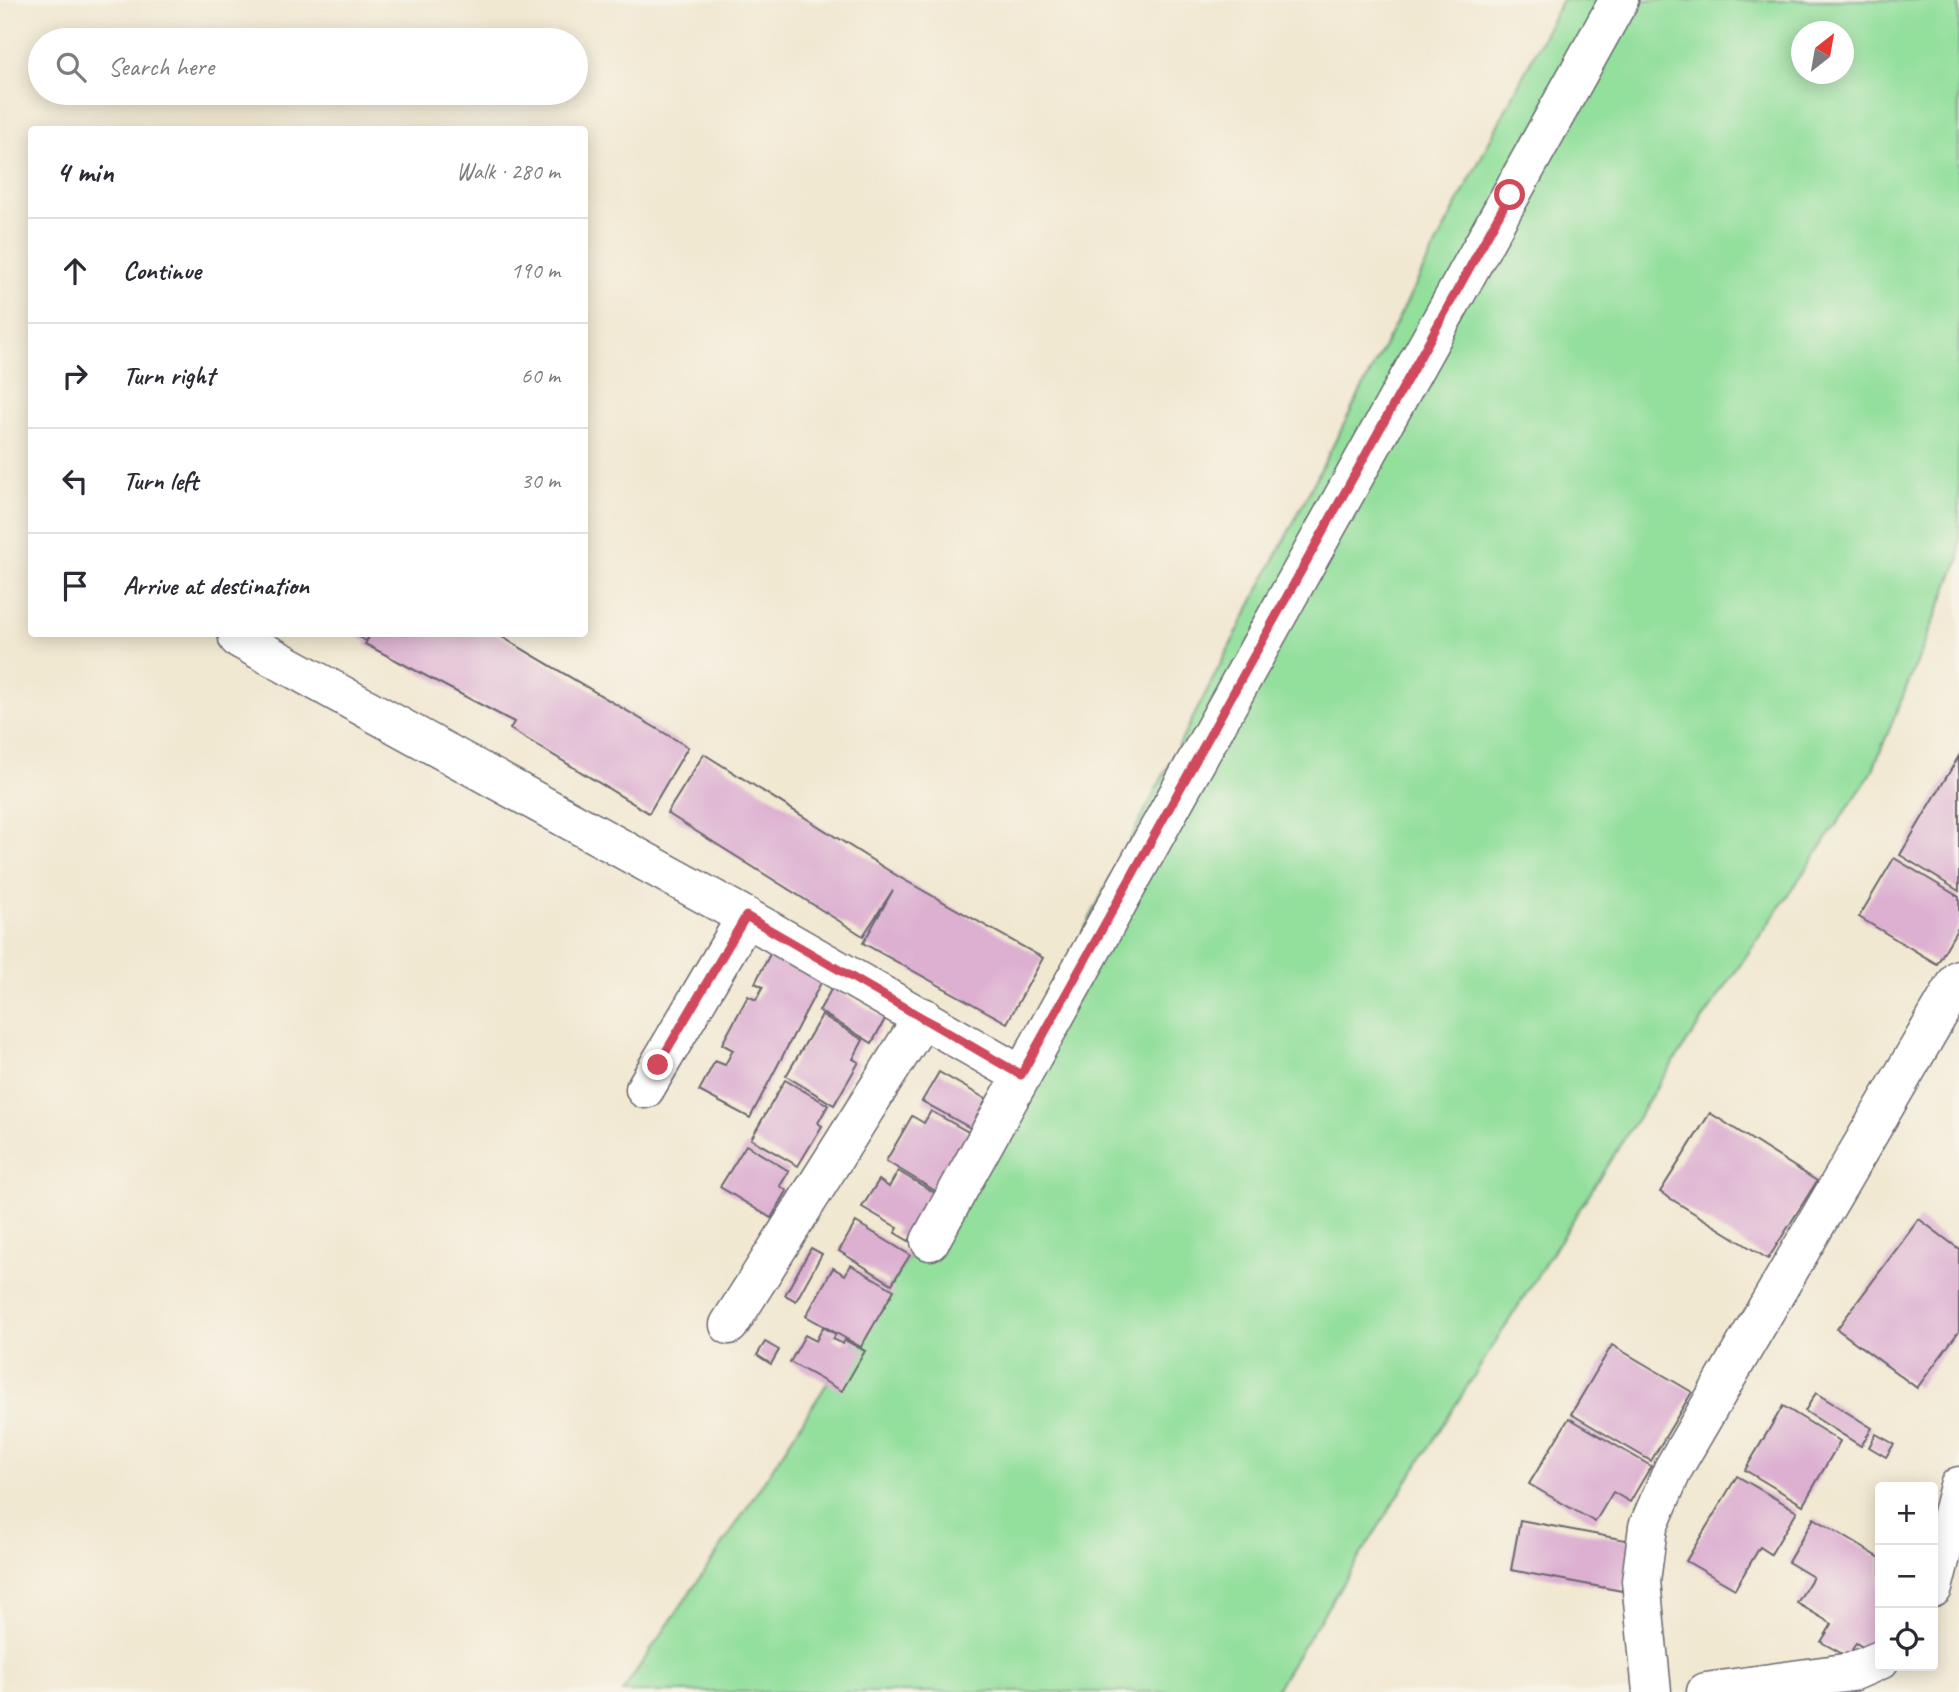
<!DOCTYPE html>
<meta charset="utf-8">
<style>
body{margin:0;font-family:Caveat,sans-serif;background:#f7f7f7;color:#2b2b33}
.controls{position:absolute;right:21px;bottom:21px;display:grid;overflow:hidden;border-radius:7px;box-shadow:0 4px 18px #0003}
.controls button{width:63px;height:63px;display:grid;place-items:center;padding:0;border:0;border-bottom:2px solid #e1e1e2;background:#fff;color:#2b2b33;font:35px sans-serif}
.compass{position:absolute;left:1791px;top:21px;width:63px;height:63px;border-radius:50%;background:#fff;box-shadow:0 4px 18px #0003;rotate:31deg}
.stop{position:absolute;width:21px;height:21px;margin:-16px;border:5px solid #d1495b;border-radius:50%;background:#fff}
.stop.end{background:#d1495b;border-color:#fff;box-shadow:0 2px 7px #0008}
.list{margin:0;padding:0;list-style:none}
h2{display:flex;justify-content:space-between;align-items:center;height:91px;margin:0;padding:0 28px;font-size:30px}
h2 small{font-size:23px;font-weight:400;color:#7c7c81}
.list li{display:grid;grid-template-columns:46px 1fr auto;gap:21px;align-items:center;box-sizing:border-box;height:105px;padding:0 28px;border-top:2px solid #e1e1e2}
.list b{display:block;font-size:26px;white-space:nowrap}
.list em{font-size:23px;font-style:normal;color:#7c7c81}
.icon{flex:none;width:38px;height:38px;fill:none;stroke:currentColor;stroke-width:2;stroke-linecap:round;stroke-linejoin:round}
.map{position:relative;flex:none;width:1959px;height:1692px;overflow:hidden}
.search{position:absolute;background:#fff;box-shadow:0 4px 18px #0003;left:28px;top:28px;width:560px;height:77px;display:flex;align-items:center;gap:18px;box-sizing:border-box;padding:0 24px;border-radius:38px;color:#7c7c81;font-size:26px}
.panel{position:absolute;background:#fff;box-shadow:0 4px 18px #0003;left:28px;top:126px;width:560px;height:511px;border-radius:7px}
.map>svg:first-child{display:block}
</style>
<div class="map">
<svg width="1959" height="1692" viewBox="0 0 1959 1692">
<rect width="100%" height="100%" fill="#f7f3e8"/>
<filter id="ink" filterUnits="userSpaceOnUse"><feTurbulence type="fractalNoise" baseFrequency=".0143" numOctaves="2"/><feDisplacementMap in="SourceGraphic" scale="14" xChannelSelector="R" yChannelSelector="G"/><feConvolveMatrix kernelMatrix="1 2 1 2 8 2 1 2 1" color-interpolation-filters="sRGB"/></filter>
<filter id="wash" filterUnits="userSpaceOnUse"><feTurbulence type="fractalNoise" baseFrequency=".00686" numOctaves="4" result="noise"/><feDisplacementMap in="SourceGraphic" scale="28" xChannelSelector="R" yChannelSelector="G"/><feGaussianBlur stdDeviation="1.57" result="paint"/><feColorMatrix in="noise" values="0 0 0 0 0 0 0 0 0 0 0 0 0 0 0 0 0 1.4 0 .05"/><feComposite in="paint" operator="in"/></filter>
<g filter="url(#wash)">
<rect width="100%" height="100%" fill="#f1e8d1"/>
<path fill="#93df9c" stroke="#5a806c" stroke-width="2" fill-rule="evenodd" d="M 1562,0 L 1959,0 L 1959,560 L 1871,774 L 1660,1082 L 1274,1692 L 622,1692 L 728,1537 L 944,1202 ZM 1801,32 L 1843,32 L 1843,74 L 1801,74 Z"/>
<g id="blocks">
<g fill="#ddb0d1">
<polygon points="354,634 370,634 366,641"/>
<polygon points="371,634 497,634 688,747 649,813 510,729 514,722 365,644"/>
<polygon points="704,754 899,877 1043,958 1007,1023 863,943 893,890 863,936 667,813"/>
<polygon points="1959,756 1959,891 1900,855"/>
<polygon points="1894,858 1959,897 1959,926 1937,964 1859,917"/>
<polygon points="771,952 823,979 750,1118 699,1091 715,1061 725,1065 733,1050 722,1044 748,996 756,1000 763,987 755,983"/>
<polygon points="832,988 885,1019 872,1043 819,1011"/>
<polygon points="822,1015 863,1040 853,1059 859,1062 834,1105 786,1076"/>
<polygon points="939,1072 993,1103 976,1131 922,1101"/>
<polygon points="785,1080 828,1105 818,1123 822,1126 798,1166 751,1139"/>
<polygon points="931,1111 970,1133 944,1196 886,1161 912,1116 924,1123"/>
<polygon points="1710,1113 1817,1181 1768,1259 1660,1192"/>
<polygon points="746,1145 789,1171 780,1186 787,1191 771,1218 720,1187"/>
<polygon points="898,1171 938,1195 916,1240 911,1237 909,1241 895,1233 898,1228 862,1207 879,1180 889,1187"/>
<polygon points="1919,1219 1959,1249 1959,1331 1917,1388 1837,1329"/>
<polygon points="856,1222 910,1255 892,1284 839,1251"/>
<polygon points="811,1248 822,1254 796,1301 785,1295"/>
<polygon points="851,1265 894,1290 861,1347 806,1316 833,1268 845,1275"/>
<polygon points="823,1327 836,1334 833,1339 843,1344 845,1340 865,1351 842,1391 790,1362 805,1335 816,1341"/>
<polygon points="765,1342 779,1350 771,1364 757,1355"/>
<polygon points="1612,1345 1692,1392 1651,1461 1571,1414"/>
<polygon points="1816,1393 1872,1428 1861,1446 1805,1411"/>
<polygon points="1783,1406 1840,1441 1803,1505 1745,1470"/>
<polygon points="1569,1418 1651,1466 1630,1502 1613,1492 1595,1522 1529,1484"/>
<polygon points="1876,1434 1894,1444 1886,1457 1869,1447"/>
<polygon points="1737,1476 1797,1511 1771,1554 1760,1547 1735,1589 1686,1561"/>
<polygon points="1814,1518 1880,1558 1880,1639 1872,1653 1856,1643 1848,1657 1821,1642 1832,1624 1797,1603 1813,1577 1788,1562"/>
<polygon points="1520,1520 1631,1541 1622,1591 1511,1570"/>
</g>
</g>
</g>
<g filter="url(#ink)">
<use href="#blocks" fill-opacity="0" stroke="#6a6770" stroke-width="2"/>
<g fill="none" stroke-linecap="round" stroke-linejoin="round">
<defs>
<g id="minor">
<polyline points="238,638 746,917 1021,1075"/>
<polyline points="645,1089 746,917"/>
<polyline points="930,1241 1619,0"/>
<polyline points="729,1325 923,1017"/>
<polyline points="1933,1588 1959,1486"/>
<polyline points="1652,1692 1641,1581 1648,1527 1673,1469 1959,979"/>
<polyline points="1706,1692 1852,1672 1880,1660"/>
</g>
</defs>
<use href="#minor" stroke="#6a6770" stroke-width="41"/>
<use href="#minor" stroke="#fff" stroke-width="38"/>
</g>
</g>
<g fill="none" stroke-linecap="round" stroke-linejoin="round" filter="url(#ink)">
<polyline stroke="#d1495b" stroke-width="9" points="658,1065 746,916 1021,1075 1510,195"/>
</g>
</svg>
<div class="controls">
<button>+</button>
<button>−</button>
<button><svg class="icon" aria-label="locate" viewBox="0 0 24 24"><circle cx="12" cy="12" r="6"/><path d="M12 2v4M12 18v4M2 12h4M18 12h4"/></svg></button>
</div>
<svg class="compass" viewBox="-18 -18 36 36"><path d="M0-13l5 13h-10z" fill="#e53935"/><path d="M0 13l5-13h-10z" fill="#7c7c81"/></svg>
<div class="stop" style="left:1510px;top:195px"></div>
<div class="stop end" style="left:658px;top:1065px"></div>
<div class="search"><svg class="icon" aria-label="search" viewBox="0 0 24 24"><circle cx="10" cy="10" r="6"/><path d="M15 15l6 6"/></svg>Search here</div>
<section class="panel">
<h2>4 min<small>Walk · 280 m</small></h2>
<ul class="list">
<li><svg class="icon" aria-label="ahead" viewBox="0 0 24 24"><path d="M12 20V5M6 11l6-6 6 6"/></svg><div><b>Continue</b></div><em>190 m</em></li>
<li><svg class="icon" aria-label="right" viewBox="0 0 24 24"><path d="M7 20v-9h11M14 6l5 5-5 5"/></svg><div><b>Turn right</b></div><em>60 m</em></li>
<li><svg class="icon" aria-label="left" viewBox="0 0 24 24"><path d="M17 20v-9H6M10 6l-5 5 5 5"/></svg><div><b>Turn left</b></div><em>30 m</em></li>
<li><svg class="icon" aria-label="arrive" viewBox="0 0 24 24"><path d="M6 21V4h12l-3 4 3 4H6"/></svg><div><b>Arrive at destination</b></div></li>
</ul>
</section>
</div>
